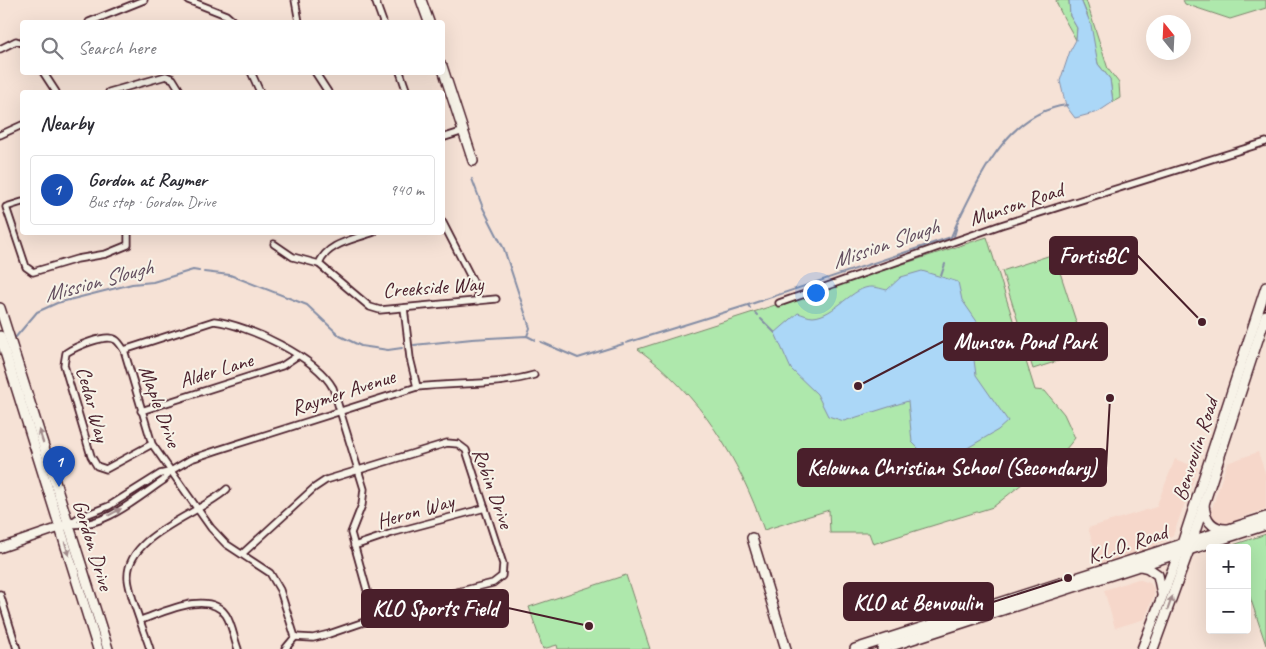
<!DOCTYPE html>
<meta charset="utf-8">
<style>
body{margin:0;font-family:Caveat,sans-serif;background:#f2f2f3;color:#2b2b33}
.controls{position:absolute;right:15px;bottom:15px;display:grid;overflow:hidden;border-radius:5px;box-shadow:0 5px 20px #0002}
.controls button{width:45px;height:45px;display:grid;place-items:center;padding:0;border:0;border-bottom:1px solid #e1e1e2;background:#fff;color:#2b2b33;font:25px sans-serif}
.compass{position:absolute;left:1146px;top:15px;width:45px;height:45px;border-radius:50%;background:#fff;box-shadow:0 5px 20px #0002;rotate:342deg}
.you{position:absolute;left:815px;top:292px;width:18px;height:18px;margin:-12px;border:4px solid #fff;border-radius:50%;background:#1a73e8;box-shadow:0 0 0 8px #1a73e833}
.badge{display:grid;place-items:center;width:32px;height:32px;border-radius:50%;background:#b45309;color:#fff;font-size:16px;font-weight:700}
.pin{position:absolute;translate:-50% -41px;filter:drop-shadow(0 1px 2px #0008)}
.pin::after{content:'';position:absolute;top:26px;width:18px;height:15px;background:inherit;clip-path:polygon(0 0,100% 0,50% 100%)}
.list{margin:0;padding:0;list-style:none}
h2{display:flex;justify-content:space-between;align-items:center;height:65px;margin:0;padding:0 20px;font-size:21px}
h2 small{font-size:16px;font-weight:400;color:#7c7c81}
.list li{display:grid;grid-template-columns:32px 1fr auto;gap:15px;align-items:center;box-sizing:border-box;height:70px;margin:0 10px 10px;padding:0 10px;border:1px solid #e1e1e2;border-radius:5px}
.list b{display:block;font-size:19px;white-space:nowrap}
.list p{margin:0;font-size:16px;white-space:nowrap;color:#7c7c81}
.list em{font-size:16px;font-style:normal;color:#7c7c81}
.icon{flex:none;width:28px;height:28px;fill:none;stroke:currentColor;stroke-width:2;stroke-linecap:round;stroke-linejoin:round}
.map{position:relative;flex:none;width:1266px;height:649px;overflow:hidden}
.search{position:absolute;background:#fff;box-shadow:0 5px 20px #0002;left:20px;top:20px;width:425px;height:55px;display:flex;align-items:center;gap:12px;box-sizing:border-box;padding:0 18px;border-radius:5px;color:#7c7c81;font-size:19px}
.panel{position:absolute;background:#fff;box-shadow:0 5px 20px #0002;left:20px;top:90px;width:425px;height:145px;border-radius:5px}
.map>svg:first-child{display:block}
</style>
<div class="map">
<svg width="1266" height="649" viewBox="0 0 1266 649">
<rect width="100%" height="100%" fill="#f6e2d6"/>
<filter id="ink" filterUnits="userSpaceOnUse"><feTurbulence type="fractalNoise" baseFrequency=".02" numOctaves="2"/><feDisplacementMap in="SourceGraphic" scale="10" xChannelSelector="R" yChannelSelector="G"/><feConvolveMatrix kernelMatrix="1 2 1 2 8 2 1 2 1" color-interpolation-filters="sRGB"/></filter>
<g filter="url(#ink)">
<g fill="#f6d7ca">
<polygon points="1258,452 1266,475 1266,509 1240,518 1233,523 1225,525 1219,522 1214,520 1211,511 1227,463"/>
<polygon points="1175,459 1198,468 1173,535 1152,548 1100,564 1088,528 1156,507"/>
<polygon points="1138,579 1150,583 1154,589 1154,595 1145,619 1115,628 1104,590"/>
</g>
<g fill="#aee8ac" stroke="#7c846c">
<path d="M 1056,0 L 1069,0 L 1070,16 L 1077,28 L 1076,40 C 1072,32 1056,6 1056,0 Z"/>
<polygon points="1081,0 1086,0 1108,69 1119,83 1120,98 1113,102 1110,79 1098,64 1087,14"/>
<polygon points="1183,0 1266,0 1266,8 1230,19 1185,4"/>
<path d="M 987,237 L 1035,390 L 1045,391 L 1064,414 L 1075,438 L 1066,449 L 993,507 L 873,544 L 869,533 L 830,533 L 829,510 L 764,530 C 739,458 700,395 638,349 Z"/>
<polygon points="1054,254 1086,352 1033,369 1002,271"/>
<polygon points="1266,534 1266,645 1247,588 1247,548 1234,548 1233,545"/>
<polygon points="626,575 650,649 558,649 557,645 543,649 529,607"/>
</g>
<g fill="#abd7f7" stroke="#848da5">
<polygon points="1069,0 1081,0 1091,25 1098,64 1110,79 1113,102 1098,112 1075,118 1066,106 1060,81 1070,51 1076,40 1077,28 1070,16"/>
<path d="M 922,271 L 958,282 L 962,300 L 978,323 L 984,342 L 974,360 L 976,375 L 1008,421 L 998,430 L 959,453 L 925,455 L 912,442 L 908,401 L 844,421 L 828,416 L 817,394 L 791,369 L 775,333 L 798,313 C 802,314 808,317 813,317 C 835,316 853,286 872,287 C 877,287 882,289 887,290 L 901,277 Z"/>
</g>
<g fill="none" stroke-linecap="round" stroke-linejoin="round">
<g stroke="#848da5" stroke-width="2">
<polyline points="472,179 483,208 504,249 530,328 527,336"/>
<path d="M 961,215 C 984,168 1011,112 1067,105"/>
<polyline points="954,236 957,226"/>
<polyline points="204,272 230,275 307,305 340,336 361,346 388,350 402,348"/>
<polyline points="941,276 945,264"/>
<polyline points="748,305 951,237 961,214"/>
<polyline points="755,313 757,315"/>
<polyline points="761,319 775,333"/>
<polyline points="15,338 37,312 57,303 132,284 153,282 193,270 199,271"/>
<polyline points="541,342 578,358 623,344"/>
<polyline points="626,343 748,305 750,308"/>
<polyline points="414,345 472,339 527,336 535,340"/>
</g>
<defs>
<g id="minor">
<polyline points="188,0 226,15 234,22"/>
<polyline points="295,0 299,22"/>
<polyline points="375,0 383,22"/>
<polyline points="89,22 144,0"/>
<polyline points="0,49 16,41 22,43"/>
<polyline points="43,72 56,92"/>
<polyline points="251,72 260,92"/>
<polyline points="315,72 328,92"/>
<polyline points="400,72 407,92"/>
<polyline points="109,92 166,76 173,79 181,92"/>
<polyline points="0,135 22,125"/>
<polyline points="442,138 464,131"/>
<polyline points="22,202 6,207 26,267 33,272 77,259 106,254 128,245 128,232"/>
<polyline points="442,221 477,289 478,301"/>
<polyline points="274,244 293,257 319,264 370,307 380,310 496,299"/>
<path d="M 319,264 C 327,243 353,240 374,232"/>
<polyline points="779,303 1001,225 1266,142"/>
<polyline points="404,308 410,358 417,387"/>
<path d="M 124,350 L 214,321 C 248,325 316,357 333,388 L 364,489 L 362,505 L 351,533 L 375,619"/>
<polyline points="141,411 282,366 297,356"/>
<path d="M 152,444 L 106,469 L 97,466 L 91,456 L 64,365 L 66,353 C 75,347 106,333 116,340 C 119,342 122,347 124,350 L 152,444 L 211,528 L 226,544 L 270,573 L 280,590 L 295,637 L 285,649"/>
<path d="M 69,524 L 78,518 L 109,506 L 160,474 L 169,472 L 191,459 L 218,450 L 417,387 C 456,382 496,386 534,375"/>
<path d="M 69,524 C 103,529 137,498 164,480 L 169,472"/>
<polyline points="354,546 395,532 485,508"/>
<polyline points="242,554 314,488 326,480 447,443 458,444 466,450 503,564 502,576 493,583 437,597 329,634 313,638 295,637"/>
<polyline points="0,594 17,649"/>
<path d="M 141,620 C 162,613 209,589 226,615 C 232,624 234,639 238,649"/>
<path d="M 150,649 C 144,630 130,598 128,579 C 125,535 201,514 227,489"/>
</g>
<polyline id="tertiary" points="0,548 64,526"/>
<g id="secondary">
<polyline points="421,0 429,22"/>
<polyline points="442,66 473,161"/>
<polyline points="0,308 108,649"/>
<polyline points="0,336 98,649"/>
<path d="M 1204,505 C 1205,519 1211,529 1226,529"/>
<polyline points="752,538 786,649"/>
<polyline points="1140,566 1148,568 1158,575 1162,594"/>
<polyline points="855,649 1266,517"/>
<polyline points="882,649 1266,525"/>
<polyline points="1142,649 1179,553 1266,287"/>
<polyline points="1153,649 1189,550 1266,315"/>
</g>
</defs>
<use href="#minor" stroke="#4a1f2b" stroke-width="9"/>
<use href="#tertiary" stroke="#4a1f2b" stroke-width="11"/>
<use href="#secondary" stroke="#4a1f2b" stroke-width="12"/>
<use href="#minor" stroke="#f7f3e8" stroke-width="5.5"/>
<use href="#tertiary" stroke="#f7f3e8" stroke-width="8"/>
<use href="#secondary" stroke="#f7f3e8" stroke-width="9"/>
</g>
<defs><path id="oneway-solid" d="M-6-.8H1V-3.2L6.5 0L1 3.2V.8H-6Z" transform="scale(1.25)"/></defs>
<g fill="#a0898a">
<use href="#oneway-solid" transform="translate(41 436) rotate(-108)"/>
<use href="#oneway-solid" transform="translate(115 512) rotate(-28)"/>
<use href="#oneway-solid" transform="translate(67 549) rotate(73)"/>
<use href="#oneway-solid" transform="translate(1170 603) rotate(-70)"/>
</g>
</g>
<g text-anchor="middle" stroke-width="4" stroke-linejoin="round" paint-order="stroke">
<g font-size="21" fill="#4a1f2b" stroke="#f7f3e8">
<text transform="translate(1016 204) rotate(-18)" y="7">Munson Road</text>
<text transform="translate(433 287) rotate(-4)" y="7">Creekside Way</text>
<text transform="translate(216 370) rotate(-17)" y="7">Alder Lane</text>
<text transform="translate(343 392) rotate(-18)" y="7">Raymer Avenue</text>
<text transform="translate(93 404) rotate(75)" y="7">Cedar Way</text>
<text transform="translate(160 406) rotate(70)" y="7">Maple Drive</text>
<text transform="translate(1195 449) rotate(-72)" y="7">Benvoulin Road</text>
<text transform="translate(493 488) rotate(70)" y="7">Robin Drive</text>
<text transform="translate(415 511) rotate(-16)" y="7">Heron Way</text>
<text transform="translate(1127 544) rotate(-18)" y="7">K.L.O. Road</text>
<text transform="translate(93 545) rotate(73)" y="7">Gordon Drive</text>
</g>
<g font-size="22" font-style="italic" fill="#624d5e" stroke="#f7f3e8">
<text transform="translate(885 243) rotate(-19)" y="8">Mission Slough</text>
<text transform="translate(98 280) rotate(-15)" y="8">Mission Slough</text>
</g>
</g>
<path fill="none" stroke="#4a1f2b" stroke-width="2" d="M1202 322L1137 255M858 386L944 341M1110 398L1106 468M1068 578L993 602M589 626L508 608"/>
<g fill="#4a1f2b" stroke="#f7f3e8" stroke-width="2">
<circle cx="1202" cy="322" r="5"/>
<circle cx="858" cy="386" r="5"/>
<circle cx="1110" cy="398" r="5"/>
<circle cx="1068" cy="578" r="5"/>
<circle cx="589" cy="626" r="5"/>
</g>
<g fill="#4a1f2b" stroke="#4a1f2b" stroke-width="2">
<rect x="1050" y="237" width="87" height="37" rx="5"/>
<rect x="944" y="323" width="163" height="37" rx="5"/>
<rect x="798" y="449" width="308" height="37" rx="5"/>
<rect x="844" y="583" width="149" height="37" rx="5"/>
<rect x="362" y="590" width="146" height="37" rx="5"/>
</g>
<g font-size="22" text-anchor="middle" font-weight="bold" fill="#fff">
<text x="1093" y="263">FortisBC</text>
<text x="1025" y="349">Munson Pond Park</text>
<text x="952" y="475">Kelowna Christian School (Secondary)</text>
<text x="918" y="610">KLO at Benvoulin</text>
<text x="435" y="616">KLO Sports Field</text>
</g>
</svg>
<div class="controls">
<button>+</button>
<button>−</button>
</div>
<svg class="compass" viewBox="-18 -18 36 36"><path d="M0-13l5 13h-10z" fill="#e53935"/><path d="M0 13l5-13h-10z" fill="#7c7c81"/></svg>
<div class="you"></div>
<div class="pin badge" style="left:59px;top:487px;background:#1a4fb4">1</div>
<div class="search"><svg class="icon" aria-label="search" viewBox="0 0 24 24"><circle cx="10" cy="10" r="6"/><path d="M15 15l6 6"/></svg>Search here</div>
<section class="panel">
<h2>Nearby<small></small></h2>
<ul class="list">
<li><span class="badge" style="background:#1a4fb4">1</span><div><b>Gordon at Raymer</b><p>Bus stop · Gordon Drive</p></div><em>940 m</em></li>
</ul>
</section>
</div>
